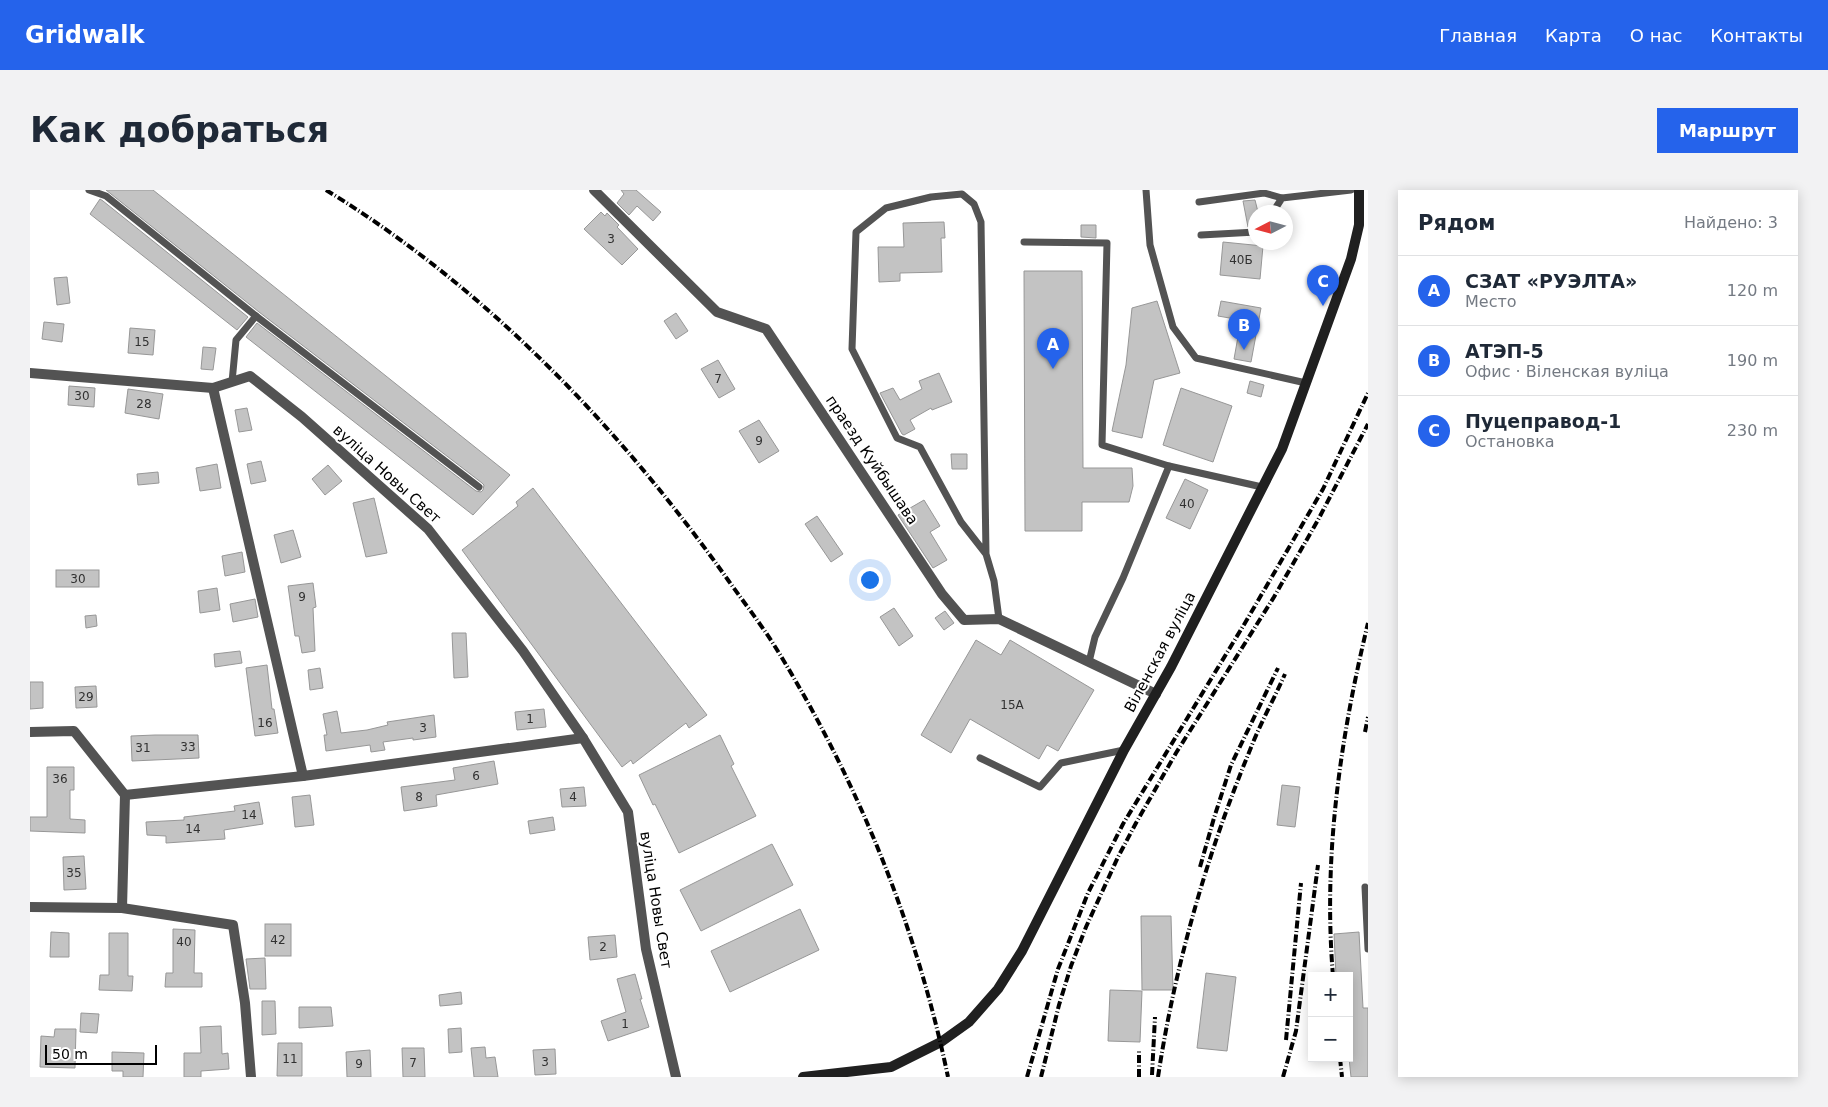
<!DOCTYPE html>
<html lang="ru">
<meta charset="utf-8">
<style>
body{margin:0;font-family:"DejaVu Sans",sans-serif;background:#f2f2f3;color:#1f2937}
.controls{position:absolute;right:15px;bottom:15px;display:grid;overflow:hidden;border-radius:0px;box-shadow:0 2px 12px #0003}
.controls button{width:45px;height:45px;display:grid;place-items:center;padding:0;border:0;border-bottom:1px solid #e0e1e3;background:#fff;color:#1f2937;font:25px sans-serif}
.compass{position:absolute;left:1218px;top:15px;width:45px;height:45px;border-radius:50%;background:#fff;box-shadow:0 2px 12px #0003;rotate:264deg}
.scale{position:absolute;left:15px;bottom:12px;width:112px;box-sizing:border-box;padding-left:5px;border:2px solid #000;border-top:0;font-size:14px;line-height:18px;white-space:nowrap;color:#000;-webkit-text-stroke:4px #fff;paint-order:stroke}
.you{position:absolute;left:839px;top:389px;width:18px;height:18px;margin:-12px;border:4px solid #fff;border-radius:50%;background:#1a73e8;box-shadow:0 0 0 8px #1a73e833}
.badge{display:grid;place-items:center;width:32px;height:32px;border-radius:50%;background:#2563eb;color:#fff;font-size:16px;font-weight:700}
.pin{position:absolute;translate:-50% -41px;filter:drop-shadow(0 1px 2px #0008)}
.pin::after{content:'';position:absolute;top:26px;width:18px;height:15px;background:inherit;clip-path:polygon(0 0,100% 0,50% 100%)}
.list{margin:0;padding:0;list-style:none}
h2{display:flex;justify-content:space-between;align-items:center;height:65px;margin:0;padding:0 20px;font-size:21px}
h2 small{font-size:16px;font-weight:400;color:#747a83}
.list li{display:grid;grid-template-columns:32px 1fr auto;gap:15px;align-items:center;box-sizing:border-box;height:70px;padding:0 20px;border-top:1px solid #e0e1e3}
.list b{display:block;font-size:19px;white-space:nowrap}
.list p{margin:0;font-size:16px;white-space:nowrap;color:#747a83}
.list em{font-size:16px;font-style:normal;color:#747a83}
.map{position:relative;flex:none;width:1338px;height:887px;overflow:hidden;border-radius:0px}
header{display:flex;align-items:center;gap:30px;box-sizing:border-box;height:70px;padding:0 25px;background:#2563eb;color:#fff}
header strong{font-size:24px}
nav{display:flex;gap:28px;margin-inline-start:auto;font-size:18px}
.intro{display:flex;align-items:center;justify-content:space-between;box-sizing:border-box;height:120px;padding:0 30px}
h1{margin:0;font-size:35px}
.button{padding:12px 22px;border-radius:0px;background:#2563eb;color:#fff;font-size:18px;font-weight:700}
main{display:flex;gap:30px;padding:0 30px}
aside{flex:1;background:#fff;border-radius:0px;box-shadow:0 2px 12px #0003}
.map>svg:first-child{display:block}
</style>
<header>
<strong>Gridwalk</strong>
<nav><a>Главная</a><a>Карта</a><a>О нас</a><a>Контакты</a></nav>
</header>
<div class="intro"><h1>Как добраться</h1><a class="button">Маршрут</a></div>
<main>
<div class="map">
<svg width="1338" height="887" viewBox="0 0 1338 887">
<rect width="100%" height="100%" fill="#fff"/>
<g fill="#c3c3c3" stroke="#979797">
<polygon points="76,0 123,0 480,285 443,325 216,147 227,133 446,301 451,302 453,300 454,295 452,293 229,122"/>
<polygon points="606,0 631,22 623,31 607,16 599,25 587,13 594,4 591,0"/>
<polygon points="70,9 73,11 218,127 207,140 60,24"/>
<polygon points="1225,10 1228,22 1226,22 1226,37 1218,37 1213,11"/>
<polygon points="571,22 575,26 577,23 589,35 587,37 608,59 592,75 554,39"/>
<polygon points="914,32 915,48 911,48 912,82 870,83 870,91 849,92 848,57 874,57 873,33"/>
<polygon points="1051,35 1066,35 1066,48 1051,47"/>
<polygon points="1193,52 1233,56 1230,89 1190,85"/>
<polygon points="994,81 1052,81 1053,278 1102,278 1103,296 1099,312 1052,312 1052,341 995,341"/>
<polygon points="37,87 40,113 27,115 24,88"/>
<polygon points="1127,111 1150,183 1124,190 1112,248 1082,241 1096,175 1102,118"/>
<polygon points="1191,111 1231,118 1221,172 1204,169 1211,130 1188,126"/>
<polygon points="646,123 658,141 646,149 634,131"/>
<polygon points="14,132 34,134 32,152 12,149"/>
<polygon points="100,138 125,140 123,165 98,163"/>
<polygon points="173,157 186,158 183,180 171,179"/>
<polygon points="688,170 705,199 689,208 671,179"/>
<polygon points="909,183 922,212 902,220 901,218 880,230 885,239 874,245 872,244 850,203 863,198 870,210 892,199 889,191"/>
<polygon points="1220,191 1234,195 1231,207 1217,203"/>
<polygon points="39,196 65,198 64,217 38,215"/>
<polygon points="1151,198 1202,216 1183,272 1133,255"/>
<polygon points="98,199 133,204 129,229 95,223"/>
<polygon points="217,218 222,240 209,242 205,220"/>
<polygon points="729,230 749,261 729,273 709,241"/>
<polygon points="921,264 937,264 937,279 922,279"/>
<polygon points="231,271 236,291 221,294 217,274"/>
<polygon points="187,274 191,298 170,301 166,278"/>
<polygon points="298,275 312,291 295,305 282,289"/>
<polygon points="128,282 129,293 108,295 107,284"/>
<polygon points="1155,289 1178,300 1160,339 1136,328"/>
<polygon points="503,298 677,525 659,538 656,533 603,574 601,570 592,577 432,360 488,316 486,312"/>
<polygon points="344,308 357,363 336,367 323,313"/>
<polygon points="894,310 910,336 900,342 917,370 903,378 868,325"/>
<polygon points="787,326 813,364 801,372 775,334"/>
<polygon points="263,340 271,367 251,373 244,345"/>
<polygon points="212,362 215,382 195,386 192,366"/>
<rect x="26" y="380" width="43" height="17"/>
<polygon points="283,393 286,417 283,418 285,461 272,463 269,446 265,446 258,396"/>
<polygon points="187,398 190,420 170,423 168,401"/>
<polygon points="225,409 228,427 203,432 200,414"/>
<polygon points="864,418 883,446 869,456 850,427"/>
<polygon points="915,421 924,433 914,440 905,428"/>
<polygon points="66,425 67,436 56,438 55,426"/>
<polygon points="422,443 436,443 438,487 424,488"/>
<polygon points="946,450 971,465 980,450 1064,500 1028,561 1017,555 1009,569 940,529 921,563 891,545"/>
<polygon points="210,461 212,473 185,477 184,464"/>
<polygon points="237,475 242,519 244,519 248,543 225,546 216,478"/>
<polygon points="290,478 293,498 280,500 278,480"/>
<polygon points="0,492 13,492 13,518 0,519"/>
<polygon points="66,496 67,517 46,518 45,497"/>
<polygon points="514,519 516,537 487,540 485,522"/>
<polygon points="307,521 311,543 337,540 358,535 357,532 404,525 406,547 383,550 383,548 353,552 355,560 341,562 340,555 296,561 294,545 297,545 293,524"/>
<polygon points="125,545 168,545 169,568 102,571 101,546"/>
<polygon points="690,545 704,574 701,576 726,626 649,663 625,614 623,615 609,585"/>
<polygon points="464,571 468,594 406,605 407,616 374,621 371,597 425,590 423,578"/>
<polygon points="17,577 44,577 44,600 40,600 40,629 55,630 55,643 0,641 0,627 17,627"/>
<polygon points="1252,595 1270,597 1265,637 1247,635"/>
<polygon points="554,597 556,616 532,617 530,599"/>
<polygon points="280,605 284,635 265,637 262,607"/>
<polygon points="229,612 233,634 194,640 195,649 136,653 136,646 117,645 116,632 154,630 154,627 205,621 204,616"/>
<polygon points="523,627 525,640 500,644 498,631"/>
<polygon points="742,654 763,695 671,741 650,700"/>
<polygon points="54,666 56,699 34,700 33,667"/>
<polygon points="770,719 789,760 700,802 681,761"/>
<polygon points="1111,726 1141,726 1143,800 1112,800"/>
<rect x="235" y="734" width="26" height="32"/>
<polygon points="143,739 165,740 164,783 172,783 172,797 135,797 136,783 143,783"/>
<polygon points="21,742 39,743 39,767 20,767"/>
<polygon points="1329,742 1333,818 1338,818 1338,887 1321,887 1319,868 1319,786 1306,786 1304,744"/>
<polygon points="79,743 98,743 98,786 103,786 102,801 69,800 70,785 79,785"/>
<polygon points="585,745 587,767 560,770 558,747"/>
<polygon points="235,768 236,799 220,799 216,769"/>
<polygon points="1176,783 1206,787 1197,861 1167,858"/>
<polygon points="605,784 612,809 610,809 619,837 578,851 571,831 596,822 587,789"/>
<polygon points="1080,800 1112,801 1110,852 1078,851"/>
<polygon points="431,802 432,814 410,816 409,805"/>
<polygon points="232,811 245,811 246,844 232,845"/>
<polygon points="269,817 301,817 303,836 269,838"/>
<polygon points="51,823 69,824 67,843 50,842"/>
<polygon points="191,836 192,864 198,863 199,879 171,881 171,887 154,887 154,863 171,863 170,837"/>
<polygon points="431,838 432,862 419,863 418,839"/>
<polygon points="25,839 46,839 45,878 10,877 11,846 24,847"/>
<polygon points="248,853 272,853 272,886 247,886"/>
<polygon points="455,857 456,868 465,867 468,887 444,887 441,858"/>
<polygon points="372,858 394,858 395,887 373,887"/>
<polygon points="525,859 526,884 505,885 503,860"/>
<polygon points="340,860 341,887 317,887 316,862"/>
<polygon points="82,862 114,863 113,887 93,887 93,881 82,881"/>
</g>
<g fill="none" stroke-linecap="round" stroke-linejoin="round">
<g stroke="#535353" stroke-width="7">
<polyline points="59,0 76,6 226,126 449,297"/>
<polyline points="1116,0 1120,55 1143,137 1166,168 1276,193"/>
<polyline points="1169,12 1234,3 1252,8"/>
<polyline points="1243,22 1252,8 1321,0"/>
<polyline points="1171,45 1226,42"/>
<polyline points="994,52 1077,53 1072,255 1139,276 1232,297"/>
<polyline points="202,192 206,150 226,126"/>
<polyline points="956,364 951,32 944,14 932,4 901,7 856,18 826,42 822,159 867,248 890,257 931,332 956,364 964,391 969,429"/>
<polyline points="1059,472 1065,447 1093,388 1139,276"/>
<polyline points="950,568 1010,597 1031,573 1094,560"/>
<polyline points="1335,697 1338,759"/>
</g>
<g stroke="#535353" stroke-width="10">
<polyline points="564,0 687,122 736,139 912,404 934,430 969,429 1126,504"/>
<polyline points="0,183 183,198 220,186 272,227 398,339 493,461 553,548 598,622 616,759 646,887"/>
<polyline points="183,198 273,586"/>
<polyline points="0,542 44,541 95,605 92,718"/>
<polyline points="95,605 273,586 553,548"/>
<polyline points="0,717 92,718 203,735 215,813 221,887"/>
</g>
<polyline stroke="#202020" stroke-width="10" points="773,887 861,877 911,852 939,832 968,799 992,761 1094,560 1141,477 1252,259 1321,69 1329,35 1329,0"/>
<g stroke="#000" stroke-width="4" stroke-dasharray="8 2.5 1 2.5" stroke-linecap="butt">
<path d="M 296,0 C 456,98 590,238 698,390 C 715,414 734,438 749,463 C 829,594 887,738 918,887"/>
<polyline points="1335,542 1338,527"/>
<polyline points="1170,677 1184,628 1201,575 1248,478"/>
<path d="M 1303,786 C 1293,667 1310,549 1338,433"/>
<polyline points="1256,850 1271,693"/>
<polyline points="1310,868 1312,887"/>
<polyline points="1122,885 1125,827"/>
<polyline points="997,887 1028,779 1058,703 1093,634 1215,433 1293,299 1338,203"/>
<polyline points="1011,887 1029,815 1041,776 1056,737 1088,667 1106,633 1146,563 1244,407 1288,330 1338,234"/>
<polyline points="1109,887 1109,859"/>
<path d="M 1128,887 C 1145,775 1177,664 1220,560 C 1230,534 1244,509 1255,484"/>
<polyline points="1253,887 1266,841 1288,675"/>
</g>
</g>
<g text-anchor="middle" stroke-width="4" stroke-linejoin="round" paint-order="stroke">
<g font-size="12" fill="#313131">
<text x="581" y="53">3</text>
<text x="1211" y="74">40Б</text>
<text x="112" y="156">15</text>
<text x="688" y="193">7</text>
<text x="52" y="210">30</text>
<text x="114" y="218">28</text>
<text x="729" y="255">9</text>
<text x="1157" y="318">40</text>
<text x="48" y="393">30</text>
<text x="272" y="411">9</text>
<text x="56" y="511">29</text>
<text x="982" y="519">15А</text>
<text x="500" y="533">1</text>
<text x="235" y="537">16</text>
<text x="393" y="542">3</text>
<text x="158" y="561">33</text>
<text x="113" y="562">31</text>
<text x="446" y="590">6</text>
<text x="30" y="593">36</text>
<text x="389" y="611">8</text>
<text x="543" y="611">4</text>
<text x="219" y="629">14</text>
<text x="163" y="643">14</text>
<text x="44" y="687">35</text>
<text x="248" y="754">42</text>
<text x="154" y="756">40</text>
<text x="573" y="761">2</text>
<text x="595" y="838">1</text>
<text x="260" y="873">11</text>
<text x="515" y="876">3</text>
<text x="383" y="877">7</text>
<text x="329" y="878">9</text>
</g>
<g font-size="15" fill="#000" stroke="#fff">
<text transform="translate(842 270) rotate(56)" y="5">праезд Куйбышава</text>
<text transform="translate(357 284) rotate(42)" y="5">вуліца Новы Свет</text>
<text transform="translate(1130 462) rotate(-62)" y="5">Віленская вуліца</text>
<text transform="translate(626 710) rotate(81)" y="5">вуліца Новы Свет</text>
</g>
</g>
</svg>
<div class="controls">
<button>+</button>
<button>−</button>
</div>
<svg class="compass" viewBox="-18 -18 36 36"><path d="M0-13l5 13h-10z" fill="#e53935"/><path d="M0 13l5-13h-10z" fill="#747a83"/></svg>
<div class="scale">50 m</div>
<div class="you"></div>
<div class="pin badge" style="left:1023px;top:179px">A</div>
<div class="pin badge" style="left:1214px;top:160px">B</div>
<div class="pin badge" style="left:1293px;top:116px">C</div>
</div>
<aside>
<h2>Рядом<small>Найдено: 3</small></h2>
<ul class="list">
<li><span class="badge">A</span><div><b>СЗАТ «РУЭЛТА»</b><p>Место</p></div><em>120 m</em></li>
<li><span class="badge">B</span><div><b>АТЭП-5</b><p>Офис · Віленская вуліца</p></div><em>190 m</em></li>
<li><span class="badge">C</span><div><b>Пуцеправод-1</b><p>Остановка</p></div><em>230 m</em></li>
</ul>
</aside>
</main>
